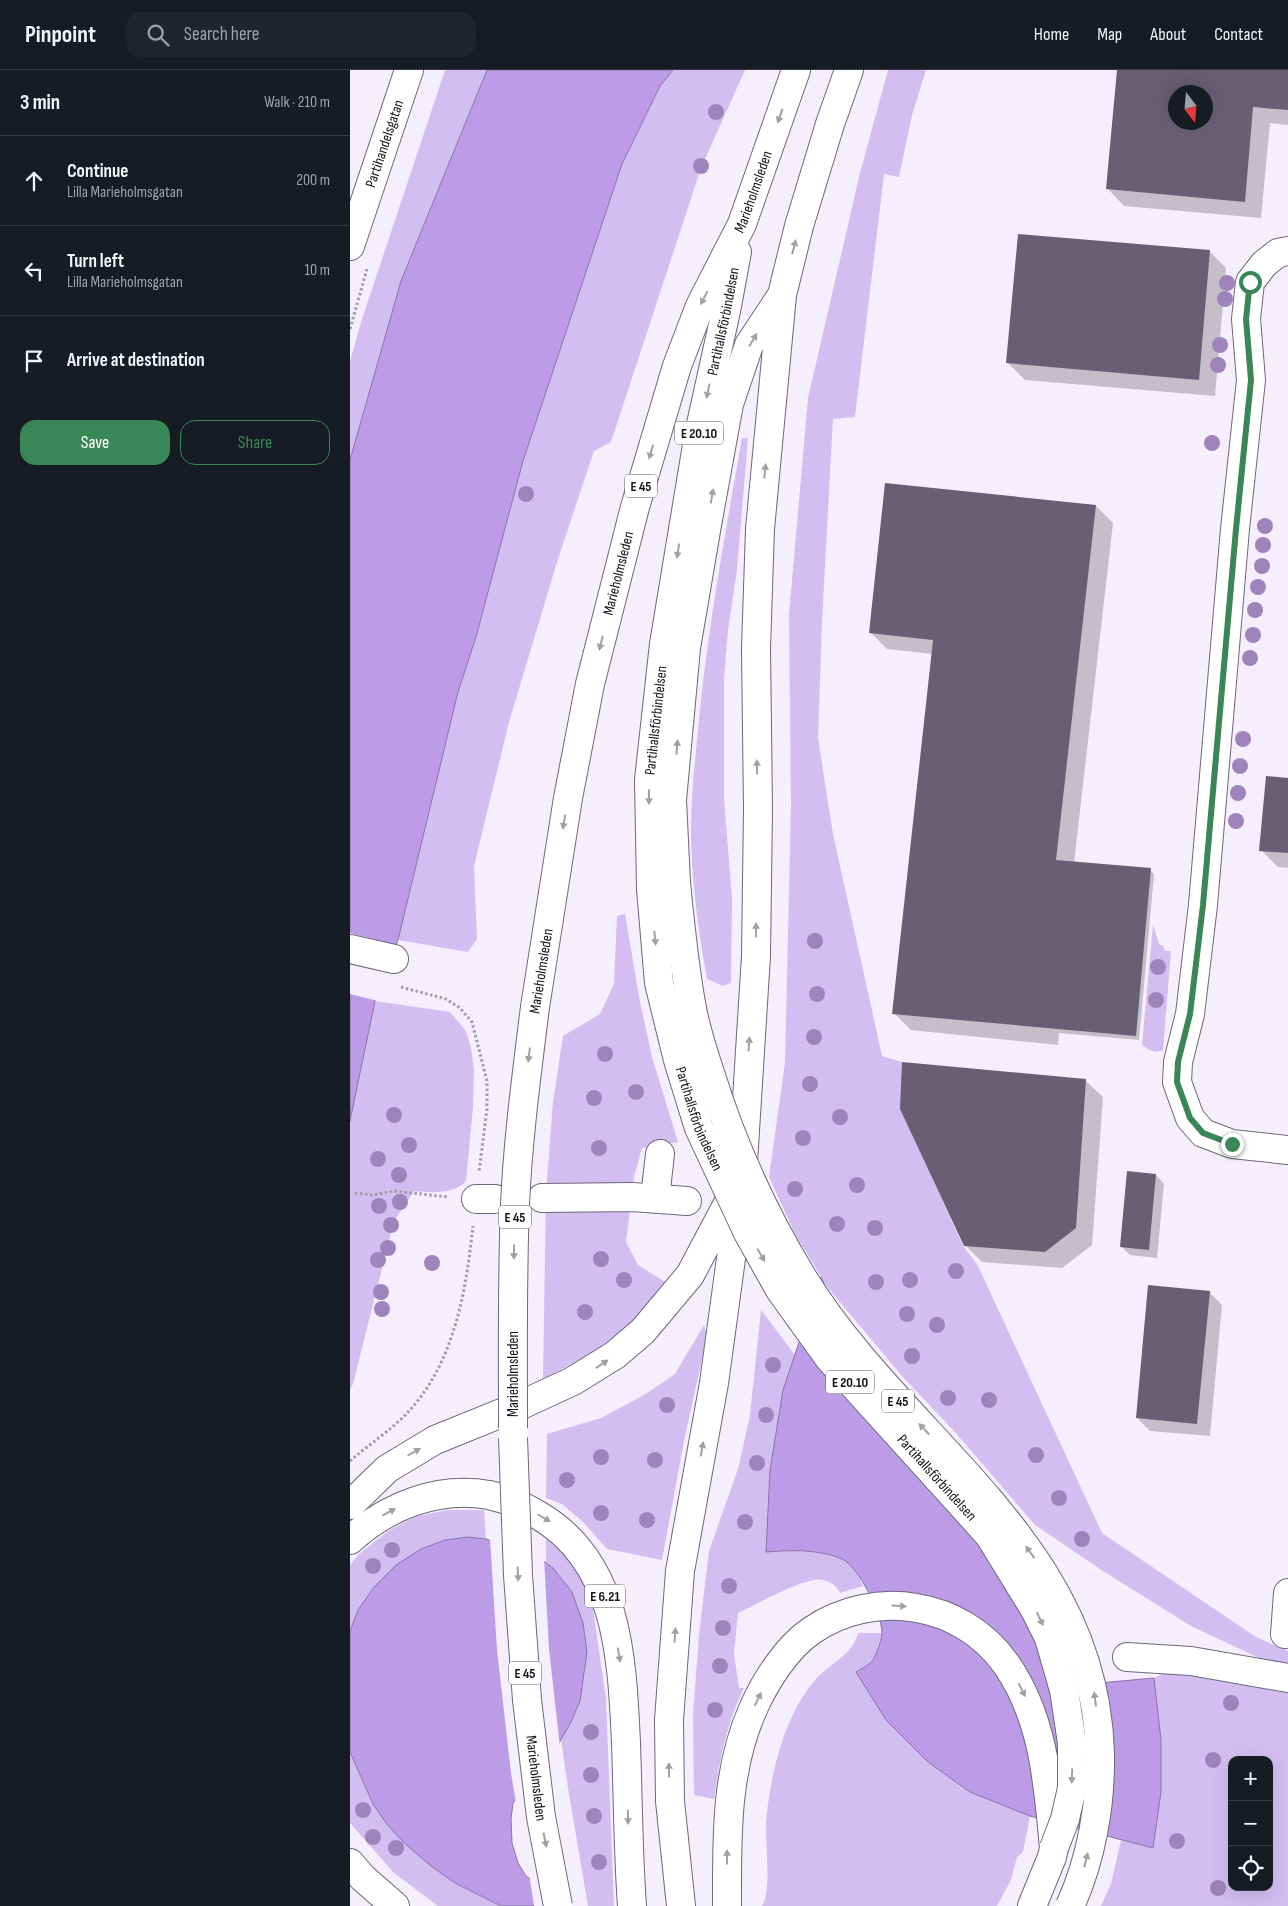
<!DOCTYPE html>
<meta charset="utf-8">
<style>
body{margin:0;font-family:"Sofia Sans Condensed",sans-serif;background:#20242c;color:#f1f3f6}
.controls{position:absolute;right:15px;bottom:15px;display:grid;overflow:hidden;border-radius:10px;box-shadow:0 5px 20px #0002}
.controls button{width:45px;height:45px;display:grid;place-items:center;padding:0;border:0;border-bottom:1px solid #363941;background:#171b24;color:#f1f3f6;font:25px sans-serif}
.compass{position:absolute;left:818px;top:15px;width:45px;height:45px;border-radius:50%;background:#171b24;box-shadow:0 5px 20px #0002;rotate:164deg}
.stop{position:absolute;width:15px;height:15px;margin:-11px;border:4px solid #398756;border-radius:50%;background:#fff}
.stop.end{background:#398756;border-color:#fff;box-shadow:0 1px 5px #0008}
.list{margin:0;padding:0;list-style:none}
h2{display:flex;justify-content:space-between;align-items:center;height:65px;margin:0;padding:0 20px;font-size:21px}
h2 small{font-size:16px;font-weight:400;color:#9ea1a6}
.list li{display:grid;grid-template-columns:32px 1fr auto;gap:15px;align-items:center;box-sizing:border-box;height:90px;padding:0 20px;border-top:1px solid #363941}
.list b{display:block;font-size:19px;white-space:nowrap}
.list p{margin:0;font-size:16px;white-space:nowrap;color:#9ea1a6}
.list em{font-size:16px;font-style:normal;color:#9ea1a6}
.actions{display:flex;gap:10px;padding:15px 20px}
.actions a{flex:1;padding:11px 0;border:1px solid #398756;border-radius:15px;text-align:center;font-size:18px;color:#398756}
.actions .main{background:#398756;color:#fff}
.icon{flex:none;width:28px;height:28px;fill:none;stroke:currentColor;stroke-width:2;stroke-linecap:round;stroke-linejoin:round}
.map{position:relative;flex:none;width:938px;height:1836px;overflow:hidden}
header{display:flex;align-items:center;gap:30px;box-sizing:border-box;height:70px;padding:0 25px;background:#171b24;border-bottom:1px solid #363941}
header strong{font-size:24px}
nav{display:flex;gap:28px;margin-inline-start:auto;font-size:18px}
.search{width:350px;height:45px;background:#20242c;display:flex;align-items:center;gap:12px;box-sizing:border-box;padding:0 18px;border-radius:15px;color:#9ea1a6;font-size:19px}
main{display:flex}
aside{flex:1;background:#171b24}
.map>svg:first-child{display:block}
</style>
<header>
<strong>Pinpoint</strong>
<div class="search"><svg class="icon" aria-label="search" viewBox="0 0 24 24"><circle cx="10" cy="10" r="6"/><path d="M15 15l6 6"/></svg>Search here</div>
<nav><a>Home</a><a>Map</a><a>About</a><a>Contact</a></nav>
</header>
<main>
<aside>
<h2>3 min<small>Walk · 210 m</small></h2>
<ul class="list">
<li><svg class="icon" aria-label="ahead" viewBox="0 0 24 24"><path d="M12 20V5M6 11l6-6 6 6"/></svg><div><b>Continue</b><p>Lilla Marieholmsgatan</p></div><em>200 m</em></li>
<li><svg class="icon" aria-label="left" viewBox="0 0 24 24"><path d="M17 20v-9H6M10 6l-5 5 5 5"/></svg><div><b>Turn left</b><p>Lilla Marieholmsgatan</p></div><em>10 m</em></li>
<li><svg class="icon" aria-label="arrive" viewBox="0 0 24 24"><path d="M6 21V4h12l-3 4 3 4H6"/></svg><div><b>Arrive at destination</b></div></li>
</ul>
<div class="actions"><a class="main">Save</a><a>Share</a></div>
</aside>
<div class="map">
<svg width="938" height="1836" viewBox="0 0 938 1836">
<rect width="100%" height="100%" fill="#f4eefd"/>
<g fill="#d3bef2" fill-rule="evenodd">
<polygon points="95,0 137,0 51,211 0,390 0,291 12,249"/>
<polygon points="323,0 395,0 351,98 261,372 244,381 208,489 159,652 124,796 127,869 118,882 48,870 108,622 126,567 173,391 272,94 310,16"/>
<polygon points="538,0 576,0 562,45 549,107 534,104 505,347 483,349 472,551 468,668 483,764 532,986 552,992 551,1039 613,1176 627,1194 752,1463 906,1567 938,1581 938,1596 926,1596 841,1556 753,1501 685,1455 605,1362 552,1306 478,1218 446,1166 419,1107 435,993 441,735 439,545 458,328 510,103"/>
<path d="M 392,368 L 398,368 L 387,500 L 378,560 L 374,609 L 374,728 L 382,829 L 381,913 L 373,916 L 357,909 C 348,859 341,808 341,758 C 341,725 345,693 348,660 C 357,562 375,465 392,368 Z"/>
<polygon points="275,844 290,932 302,987 328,1072 292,1078 284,1107 276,1172 288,1195 320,1215 273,1262 252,1278 193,1309 196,1123 203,1032 213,966 250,944 264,914 267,846"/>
<path d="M 803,855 L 809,874 L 813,876 L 815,881 L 821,881 L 813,980 C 804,984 799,980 792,975 Z"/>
<path d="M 25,931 L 100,942 L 116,961 L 121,978 L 124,1000 L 123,1037 L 116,1111 C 105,1124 79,1123 64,1121 L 44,1151 L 3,1314 L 0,1319 L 0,1051 Z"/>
<path d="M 411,1240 L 445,1285 L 433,1320 L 416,1482 C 435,1480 479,1480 494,1490 C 503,1496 509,1506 513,1516 L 490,1523 C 486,1514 475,1508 464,1510 C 441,1514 410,1533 388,1543 L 384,1584 L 389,1618 L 394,1618 C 376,1655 370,1689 364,1729 L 344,1725 L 343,1645 L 349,1565 L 359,1481 L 389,1396 L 400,1345 Z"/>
<polygon points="354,1255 357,1266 334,1371 312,1490 257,1479 233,1452 212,1434 196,1428 197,1364 251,1348 294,1325 325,1304"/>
<polygon points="97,1440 134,1440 136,1469 118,1467 46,1495 24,1517 8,1540 0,1561 0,1495 8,1485 38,1461 65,1447"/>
<polygon points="196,1469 214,1484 225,1499 234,1513 243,1539 256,1629 264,1836 238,1836 218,1718 211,1669 221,1652 230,1631 222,1522 203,1498 196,1493"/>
<path d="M 508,1563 L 532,1563 L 524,1590 L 578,1692 L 620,1722 L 680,1746 L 673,1782 L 667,1787 L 661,1810 L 647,1836 L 412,1836 C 422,1821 415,1772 416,1753 C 417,1736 423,1701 428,1685 C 435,1659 447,1631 465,1610 C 479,1594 503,1585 508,1563 Z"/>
<path d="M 819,1601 L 938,1616 L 938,1836 L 751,1836 L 761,1814 L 771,1770 L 803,1778 L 811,1722 L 811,1670 L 804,1608 ZM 882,1690 L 919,1690 L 919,1817 L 882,1817 Z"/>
<polygon points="0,1682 23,1734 81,1796 105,1813 151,1836 88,1836 44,1803 0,1753"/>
</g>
<g fill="#bc9ce7" stroke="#8a73aa">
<polygon points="137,0 323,0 310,16 272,94 173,391 126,567 108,622 48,870 25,931 0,1051 0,390 51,211"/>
<path d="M 471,1207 L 490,1247 L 749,1613 L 804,1608 L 811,1670 L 811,1722 L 803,1778 L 680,1746 L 620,1722 L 578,1692 L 536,1650 L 506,1602 C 512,1598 522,1594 524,1588 C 527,1582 532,1569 532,1562 C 531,1543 509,1497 492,1489 C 469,1479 440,1480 416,1482 L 420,1400 L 433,1320 Z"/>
<polygon points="118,1467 136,1469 188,1487 203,1498 222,1522 233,1553 237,1582 230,1631 221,1652 205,1680 187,1705 163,1733 161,1749 162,1773 168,1793 176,1806 188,1815 195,1836 151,1836 105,1813 81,1796 53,1772 36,1753 23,1734 0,1682 0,1561 8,1540 24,1517 46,1495 71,1479 95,1470"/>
</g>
<g fill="#f4eefd">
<polygon points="0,863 47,875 28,931 0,924"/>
<polygon points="140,1468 188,1485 194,1488 199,1579 210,1677 189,1707 166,1733 161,1703 147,1580"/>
<polygon points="179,1804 190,1814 199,1826 198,1836 184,1836"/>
</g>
<g fill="#0003" fill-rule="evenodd">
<path d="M 768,0 L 938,0 L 938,55 L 920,53 L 911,148 L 774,136 L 758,119 ZM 826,22 L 856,22 L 856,52 L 826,52 Z"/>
<polygon points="859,181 876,198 865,326 675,310 658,293"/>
<polygon points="536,414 746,436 763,453 724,793 800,800 804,804 789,970 709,963 708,975 561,960 544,943 583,584 537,579 520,562"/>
<polygon points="917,707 938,709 938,798 928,797 911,780"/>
<polygon points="736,1011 753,1027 742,1175 712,1198 632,1192 615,1175"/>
<polygon points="806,1105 814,1114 807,1188 780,1185 771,1176"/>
<polygon points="859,1222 872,1235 860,1366 800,1361 787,1348"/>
</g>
<g fill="#685f74" fill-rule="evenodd">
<path d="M 767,0 L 938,0 L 938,40 L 903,37 L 895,132 L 756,119 ZM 826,22 L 856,22 L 856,52 L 826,52 Z"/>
<polygon points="668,164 860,180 849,310 656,293"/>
<polygon points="535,413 746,435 706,790 801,798 786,966 542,944 583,570 519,563"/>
<polygon points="916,706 938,708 938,783 909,781"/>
<polygon points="552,992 736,1009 726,1158 695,1182 614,1176 550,1039"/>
<polygon points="777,1101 806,1104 799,1180 770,1177"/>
<polygon points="798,1215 860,1221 847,1354 786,1348"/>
</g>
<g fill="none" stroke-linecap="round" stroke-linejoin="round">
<defs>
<g id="minor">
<path id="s1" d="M 0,176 L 59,0"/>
<polyline points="938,181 928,183 914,194 900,212 896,249 901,310 885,459 853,835 840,944 828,992 827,1012 840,1048 853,1063 882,1074 938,1080"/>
<polyline points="0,879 44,889"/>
<polyline points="192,1128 282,1127 337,1131"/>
<polyline points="305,1128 310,1084"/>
<polyline points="126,1129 145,1129"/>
<polyline points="935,1564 938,1523"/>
<polyline points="777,1587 841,1591 938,1608"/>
</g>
<g id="highway">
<polyline points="326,813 322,730 336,578 357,455 379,334 399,275 430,228"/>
<path id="s2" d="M 301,819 L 299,710 L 314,574 L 349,363 L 376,241 L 387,182"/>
<path id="s3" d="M 185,937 L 218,728 L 240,614 L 285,437 L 327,296 L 350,236 L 392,154 L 446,0"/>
<polyline points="0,1435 37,1399 85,1370 169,1336 223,1311 265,1285 293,1261 340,1205 384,1122"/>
<path d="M 0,1470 C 37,1436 88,1416 139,1425 C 157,1429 172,1435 188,1445 C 269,1492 272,1589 276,1673 C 278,1728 278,1782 282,1836"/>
<polyline points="0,1793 13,1808 45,1836"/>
<polyline points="331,1836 320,1731 319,1650 330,1501 364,1313 392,1108 406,886 408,739 406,578 410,459 432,225 449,156 480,54 499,0"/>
<path d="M 377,1836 C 377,1769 375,1702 403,1639 C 415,1612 436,1578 461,1561 C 523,1518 612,1531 656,1594 C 694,1648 698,1714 704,1778 L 702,1787 L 682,1836"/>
</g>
</defs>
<use href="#minor" stroke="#6e667b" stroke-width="30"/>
<use href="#highway" stroke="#6e667b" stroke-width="30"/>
<g stroke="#a09ca8" stroke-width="3" stroke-dasharray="2.5 2.5" stroke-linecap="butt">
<polyline points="0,259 17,199"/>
<polyline points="51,917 96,929 110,938 122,952 137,1011 137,1039 129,1102"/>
<polyline points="5,1123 23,1125 44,1121 98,1127"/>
<path d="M 0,1391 C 18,1375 43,1359 59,1341 C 105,1291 116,1220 123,1156"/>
</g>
<use href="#minor" stroke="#fff" stroke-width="28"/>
<use href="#highway" stroke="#fff" stroke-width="28"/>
<defs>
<g id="highway-bridge">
<path d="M 326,813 C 330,853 334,894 341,933 C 345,958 353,982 361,1006 C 383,1076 413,1142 451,1205 C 551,1371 745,1470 750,1684 C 751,1735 741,1790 720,1836"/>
<path id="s4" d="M 301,819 L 309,913 L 328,990 L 349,1058 L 398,1163 L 430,1220 L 479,1288 L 639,1465 L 685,1540 L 699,1568 L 714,1620 L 722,1673 L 722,1718 L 715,1749 L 704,1778"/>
<path d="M 163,1358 C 163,1284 162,1209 165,1134 C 168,1068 177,1002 185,937"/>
<path id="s5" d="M 163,1368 L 168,1505 L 177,1630 L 191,1747 L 208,1836"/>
</g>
</defs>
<use href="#highway-bridge" stroke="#6e667b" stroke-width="30" stroke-linecap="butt"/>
<use href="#highway-bridge" stroke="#fff" stroke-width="28"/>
</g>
<g fill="#9e84ba">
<circle cx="366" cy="42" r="8"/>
<circle cx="351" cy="96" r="8"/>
<circle cx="877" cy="213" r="8"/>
<circle cx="875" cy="229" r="8"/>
<circle cx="870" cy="275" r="8"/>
<circle cx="868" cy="295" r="8"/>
<circle cx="862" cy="373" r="8"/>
<circle cx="176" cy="424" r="8"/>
<circle cx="915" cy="456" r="8"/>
<circle cx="913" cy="475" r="8"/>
<circle cx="912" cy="496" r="8"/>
<circle cx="908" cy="517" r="8"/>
<circle cx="905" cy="540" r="8"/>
<circle cx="903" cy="565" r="8"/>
<circle cx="900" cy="588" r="8"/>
<circle cx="893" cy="669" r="8"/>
<circle cx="890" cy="696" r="8"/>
<circle cx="888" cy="723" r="8"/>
<circle cx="886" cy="751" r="8"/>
<circle cx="465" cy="871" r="8"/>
<circle cx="808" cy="897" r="8"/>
<circle cx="467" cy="924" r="8"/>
<circle cx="806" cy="930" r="8"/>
<circle cx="464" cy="967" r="8"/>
<circle cx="255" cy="984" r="8"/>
<circle cx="460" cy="1014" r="8"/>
<circle cx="286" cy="1022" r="8"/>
<circle cx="244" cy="1028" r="8"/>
<circle cx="44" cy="1045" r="8"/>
<circle cx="490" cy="1047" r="8"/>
<circle cx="453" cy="1068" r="8"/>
<circle cx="59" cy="1075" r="8"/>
<circle cx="249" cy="1078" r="8"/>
<circle cx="28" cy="1089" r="8"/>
<circle cx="49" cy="1105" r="8"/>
<circle cx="507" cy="1115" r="8"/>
<circle cx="445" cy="1119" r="8"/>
<circle cx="50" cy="1132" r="8"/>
<circle cx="29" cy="1136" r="8"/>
<circle cx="487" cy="1154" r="8"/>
<circle cx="41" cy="1155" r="8"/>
<circle cx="525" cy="1158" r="8"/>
<circle cx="38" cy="1178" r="8"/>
<circle cx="251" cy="1189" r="8"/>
<circle cx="28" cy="1190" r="8"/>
<circle cx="82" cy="1193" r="8"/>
<circle cx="606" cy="1201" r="8"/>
<circle cx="274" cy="1210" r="8"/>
<circle cx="560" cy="1210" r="8"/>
<circle cx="526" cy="1212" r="8"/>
<circle cx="31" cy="1222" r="8"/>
<circle cx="32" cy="1239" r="8"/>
<circle cx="235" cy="1242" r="8"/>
<circle cx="557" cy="1244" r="8"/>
<circle cx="587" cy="1255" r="8"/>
<circle cx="562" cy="1286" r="8"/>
<circle cx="423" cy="1295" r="8"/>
<circle cx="598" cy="1328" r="8"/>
<circle cx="639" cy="1330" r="8"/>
<circle cx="317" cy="1335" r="8"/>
<circle cx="416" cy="1345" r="8"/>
<circle cx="686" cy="1385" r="8"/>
<circle cx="251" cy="1387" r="8"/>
<circle cx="305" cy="1390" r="8"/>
<circle cx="407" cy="1393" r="8"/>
<circle cx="217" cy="1410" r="8"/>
<circle cx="709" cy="1428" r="8"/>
<circle cx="251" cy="1443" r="8"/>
<circle cx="297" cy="1450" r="8"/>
<circle cx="395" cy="1452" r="8"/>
<circle cx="732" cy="1469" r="8"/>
<circle cx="42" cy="1480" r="8"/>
<circle cx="23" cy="1496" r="8"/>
<circle cx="379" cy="1516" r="8"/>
<circle cx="373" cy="1558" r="8"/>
<circle cx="370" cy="1596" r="8"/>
<circle cx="881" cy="1633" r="8"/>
<circle cx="365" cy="1640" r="8"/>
<circle cx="241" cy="1662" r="8"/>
<circle cx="863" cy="1690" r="8"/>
<circle cx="241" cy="1705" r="8"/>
<circle cx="13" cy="1740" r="8"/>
<circle cx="244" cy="1746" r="8"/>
<circle cx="23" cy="1767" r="8"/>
<circle cx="827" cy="1771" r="8"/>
<circle cx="46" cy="1778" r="8"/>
<circle cx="249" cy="1792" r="8"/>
<circle cx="868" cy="1818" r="8"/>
</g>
<defs><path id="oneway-solid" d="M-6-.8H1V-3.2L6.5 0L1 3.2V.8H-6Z" transform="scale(1.25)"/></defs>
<g fill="#a1a0a3">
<use href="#oneway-solid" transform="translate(430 46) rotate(109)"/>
<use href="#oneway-solid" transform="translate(444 177) rotate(-76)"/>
<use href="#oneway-solid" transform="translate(354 228) rotate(117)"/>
<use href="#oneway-solid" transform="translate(403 270) rotate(-59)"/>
<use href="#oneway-solid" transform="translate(358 321) rotate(102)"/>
<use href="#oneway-solid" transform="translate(301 382) rotate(106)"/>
<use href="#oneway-solid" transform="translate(415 401) rotate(-85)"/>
<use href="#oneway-solid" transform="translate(362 426) rotate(-80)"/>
<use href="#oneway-solid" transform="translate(328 481) rotate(99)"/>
<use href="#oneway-solid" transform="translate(251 573) rotate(104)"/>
<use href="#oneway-solid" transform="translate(327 677) rotate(-85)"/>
<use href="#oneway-solid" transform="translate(407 697) rotate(-91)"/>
<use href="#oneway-solid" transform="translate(299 727) rotate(90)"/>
<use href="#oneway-solid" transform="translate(214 752) rotate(99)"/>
<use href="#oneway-solid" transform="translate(406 860) rotate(-89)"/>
<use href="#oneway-solid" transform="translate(305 868) rotate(85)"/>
<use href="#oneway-solid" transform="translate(399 974) rotate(-86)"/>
<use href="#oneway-solid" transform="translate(179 985) rotate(97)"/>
<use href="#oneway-solid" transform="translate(164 1182) rotate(91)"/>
<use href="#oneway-solid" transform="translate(411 1185) rotate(60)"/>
<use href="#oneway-solid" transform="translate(252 1294) rotate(-34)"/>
<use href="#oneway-solid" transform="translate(574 1359) rotate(-133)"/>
<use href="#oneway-solid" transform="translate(352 1379) rotate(-80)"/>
<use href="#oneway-solid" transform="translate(64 1382) rotate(-30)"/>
<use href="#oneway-solid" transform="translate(39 1442) rotate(-28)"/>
<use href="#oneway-solid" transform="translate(194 1448) rotate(30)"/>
<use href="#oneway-solid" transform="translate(680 1482) rotate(-126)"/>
<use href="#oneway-solid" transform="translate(168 1504) rotate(87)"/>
<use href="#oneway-solid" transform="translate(549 1536) rotate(3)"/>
<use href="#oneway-solid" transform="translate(690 1549) rotate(65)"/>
<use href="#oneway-solid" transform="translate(325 1565) rotate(-86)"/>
<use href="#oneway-solid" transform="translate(269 1585) rotate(81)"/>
<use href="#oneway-solid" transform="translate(672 1620) rotate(63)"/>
<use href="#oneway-solid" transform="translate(408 1629) rotate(-64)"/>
<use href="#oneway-solid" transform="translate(745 1629) rotate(-98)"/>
<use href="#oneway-solid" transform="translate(319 1700) rotate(-91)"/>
<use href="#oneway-solid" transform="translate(722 1706) rotate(92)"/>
<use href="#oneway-solid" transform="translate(278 1747) rotate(89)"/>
<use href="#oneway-solid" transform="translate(195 1770) rotate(79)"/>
<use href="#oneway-solid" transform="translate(377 1787) rotate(-90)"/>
<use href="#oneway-solid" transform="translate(736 1790) rotate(-76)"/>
</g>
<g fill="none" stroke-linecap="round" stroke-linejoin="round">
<polyline stroke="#398756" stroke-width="6" points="882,1074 853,1063 840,1048 827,1012 828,992 840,944 853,835 886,459 901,310 896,249 900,212"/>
</g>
<g text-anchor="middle" stroke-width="4" stroke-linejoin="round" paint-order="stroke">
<g fill="#fff" stroke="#5b595f" stroke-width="1">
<rect x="325" y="351.5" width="48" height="23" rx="4"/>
<rect x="275" y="404.5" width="32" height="23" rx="4"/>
<rect x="149" y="1135.5" width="32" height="23" rx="4"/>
<rect x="476" y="1300.5" width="48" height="23" rx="4"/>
<rect x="532" y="1319.5" width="32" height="23" rx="4"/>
<rect x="235" y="1514.5" width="40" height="23" rx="4"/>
<rect x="159" y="1591.5" width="32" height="23" rx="4"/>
</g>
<g font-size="14" font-weight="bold" fill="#15121a">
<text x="349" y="368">E 20.10</text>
<text x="291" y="421">E 45</text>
<text x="165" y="1152">E 45</text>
<text x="500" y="1317">E 20.10</text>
<text x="548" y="1336">E 45</text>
<text x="255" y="1531">E 6.21</text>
<text x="175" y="1608">E 45</text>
</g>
<g font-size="15" fill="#15121a" stroke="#fff">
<text dy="5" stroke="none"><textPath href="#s1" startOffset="108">Partihandelsgatan</textPath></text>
<text dy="5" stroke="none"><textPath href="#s3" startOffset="848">Marieholmsleden</textPath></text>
<text dy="5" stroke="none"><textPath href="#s2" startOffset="574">Partihallsförbindelsen</textPath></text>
<text dy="5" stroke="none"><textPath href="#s3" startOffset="442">Marieholmsleden</textPath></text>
<text dy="5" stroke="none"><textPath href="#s2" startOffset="169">Partihallsförbindelsen</textPath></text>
<text transform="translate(191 901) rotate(-81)" y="5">Marieholmsleden</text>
<text dy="5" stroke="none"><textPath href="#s4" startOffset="236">Partihallsförbindelsen</textPath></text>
<text transform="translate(163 1304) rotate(-90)" y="5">Marieholmsleden</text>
<text dy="5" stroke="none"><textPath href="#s4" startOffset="671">Partihallsförbindelsen</textPath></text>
<text dy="5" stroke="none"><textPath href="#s5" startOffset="341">Marieholmsleden</textPath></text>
</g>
</g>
</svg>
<div class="controls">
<button>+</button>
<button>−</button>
<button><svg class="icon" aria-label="locate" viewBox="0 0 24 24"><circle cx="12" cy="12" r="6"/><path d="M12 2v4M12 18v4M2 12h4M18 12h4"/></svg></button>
</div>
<svg class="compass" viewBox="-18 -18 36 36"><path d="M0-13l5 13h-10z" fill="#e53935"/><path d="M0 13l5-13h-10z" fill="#9ea1a6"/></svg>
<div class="stop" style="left:900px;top:212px"></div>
<div class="stop end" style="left:882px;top:1074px"></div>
</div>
</main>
